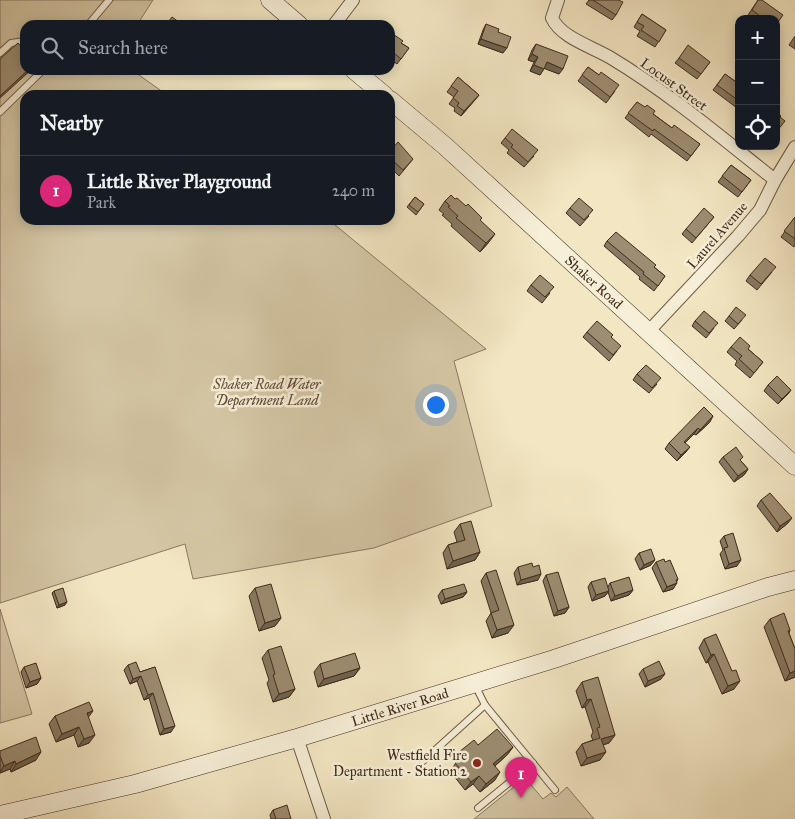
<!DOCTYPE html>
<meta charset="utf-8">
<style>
body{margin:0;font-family:"IM FELL Great Primer",serif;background:#242831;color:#f1f3f6}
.controls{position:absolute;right:15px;top:15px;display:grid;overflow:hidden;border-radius:10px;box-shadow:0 2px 12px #0003}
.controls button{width:45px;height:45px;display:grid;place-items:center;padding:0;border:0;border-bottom:1px solid #363941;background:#171b24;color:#f1f3f6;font:25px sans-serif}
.you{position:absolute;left:435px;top:404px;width:18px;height:18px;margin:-12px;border:4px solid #fff;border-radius:50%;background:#1a73e8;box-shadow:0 0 0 8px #1a73e833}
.badge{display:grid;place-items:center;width:32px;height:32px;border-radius:50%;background:#db2777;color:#fff;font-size:16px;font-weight:700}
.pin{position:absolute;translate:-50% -41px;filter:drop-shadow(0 1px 2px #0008)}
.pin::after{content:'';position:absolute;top:26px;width:18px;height:15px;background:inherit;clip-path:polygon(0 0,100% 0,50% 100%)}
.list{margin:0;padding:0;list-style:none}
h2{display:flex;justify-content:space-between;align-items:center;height:65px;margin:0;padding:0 20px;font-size:21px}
h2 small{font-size:16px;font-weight:400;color:#9ea1a6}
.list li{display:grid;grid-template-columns:32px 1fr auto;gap:15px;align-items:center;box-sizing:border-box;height:70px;padding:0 20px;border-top:1px solid #363941}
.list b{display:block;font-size:19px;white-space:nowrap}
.list p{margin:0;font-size:16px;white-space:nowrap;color:#9ea1a6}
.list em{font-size:16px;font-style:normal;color:#9ea1a6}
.icon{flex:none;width:28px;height:28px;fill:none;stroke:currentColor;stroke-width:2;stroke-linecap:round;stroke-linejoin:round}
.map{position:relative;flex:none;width:795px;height:819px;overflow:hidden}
.search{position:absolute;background:#171b24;box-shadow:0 2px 12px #0003;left:20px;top:20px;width:375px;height:55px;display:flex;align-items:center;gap:12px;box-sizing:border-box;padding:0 18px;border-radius:15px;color:#9ea1a6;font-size:19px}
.panel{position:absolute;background:#171b24;box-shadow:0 2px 12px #0003;left:20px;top:90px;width:375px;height:135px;border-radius:15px}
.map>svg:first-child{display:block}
</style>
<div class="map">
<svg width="795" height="819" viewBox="0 0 795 819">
<rect width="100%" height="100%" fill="#f3e7c3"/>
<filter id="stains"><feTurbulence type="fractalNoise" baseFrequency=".004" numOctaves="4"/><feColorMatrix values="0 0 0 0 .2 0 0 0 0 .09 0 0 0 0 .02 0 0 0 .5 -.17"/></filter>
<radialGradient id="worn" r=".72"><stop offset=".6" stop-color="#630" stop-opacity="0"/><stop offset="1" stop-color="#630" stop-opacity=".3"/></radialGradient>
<g fill="#d5c7a6" stroke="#8a7960">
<polygon points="0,0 153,0 137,25 25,25 25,70 132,70 167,95 25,95 25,220 329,220 486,349 454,361 492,506 374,548 193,579 185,544 0,603"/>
<polygon points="0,609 32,714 0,723"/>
<polygon points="525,778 543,799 551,793 556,797 567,787 594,819 474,819"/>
</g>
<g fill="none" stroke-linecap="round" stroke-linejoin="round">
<defs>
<g id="lane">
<polyline points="88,25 109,0"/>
<polyline points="0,53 11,43 25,41"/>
<polyline points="0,112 43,70"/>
<polyline points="476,685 479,693 485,705 555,790"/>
<polyline points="423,761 485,705"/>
<polyline points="478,808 533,763"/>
</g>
<g id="street">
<path d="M 558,0 L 552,18 C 561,38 593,47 611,58 C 669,93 722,138 775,180"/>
<polyline points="334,25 353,0"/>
<polyline points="648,332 738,236 760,210 775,180 795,147"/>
<polyline points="297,738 324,819"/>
</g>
<g id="secondary">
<polyline points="270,0 299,25"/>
<polyline points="354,70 384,95"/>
<polyline points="390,100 445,146 795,466"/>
<polyline points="0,815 135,784 297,738 554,659 768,587 795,580"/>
</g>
</defs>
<use href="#lane" stroke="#6d5a44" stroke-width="8"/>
<use href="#street" stroke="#6d5a44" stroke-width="14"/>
<use href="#secondary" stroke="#402b1a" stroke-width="19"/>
<use href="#lane" stroke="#f7efd8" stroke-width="6"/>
<use href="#street" stroke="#f7efd8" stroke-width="12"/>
<use href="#secondary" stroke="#f7efd8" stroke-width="18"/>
</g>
<g fill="#877962" stroke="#402b1a">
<polygon points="589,0 618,0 616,15 612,20 586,4"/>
<polygon points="758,0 776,19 753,19 748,15"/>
<polygon points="642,14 666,30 655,47 637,36 640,31 634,27"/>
<polygon points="486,24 498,32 503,53 478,44 483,30"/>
<polygon points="390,32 401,43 409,48 397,64 390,59"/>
<polygon points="795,36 795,49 789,45"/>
<polygon points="536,44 559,74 544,68 540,75 530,71 534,62 528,60 532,50"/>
<polygon points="679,58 710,62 697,79 675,63"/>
<polygon points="739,64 739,71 735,69"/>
<polygon points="588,67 599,75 615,91 606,103 578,81"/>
<polygon points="725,74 739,84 739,107 737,108 713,90"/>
<polygon points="458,77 479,95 461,116 454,111 455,108 449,104 454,97 447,92"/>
<polygon points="637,102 672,128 700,144 687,161 651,134 649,137 625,118"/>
<polygon points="505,138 534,156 524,167 507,153 509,150 501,143"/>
<polygon points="390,148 413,159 399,176 390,167"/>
<polygon points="731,165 751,180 738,197 718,182"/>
<polygon points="415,197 424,204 416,215 407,207"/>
<polygon points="445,201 480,220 489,242 480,252 451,226 452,224 442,215 444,214 439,210"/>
<polygon points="570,208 589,216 580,226 566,213"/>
<polygon points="714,217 692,243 682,234 686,229"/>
<polygon points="795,217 795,245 794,247 781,237"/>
<polygon points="607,241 654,267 665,276 654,291 639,279 640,277 604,246"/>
<polygon points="772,272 757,290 746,281 750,275"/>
<polygon points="531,285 550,293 542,303 527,291"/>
<polygon points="729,316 742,320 734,329 725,321"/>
<polygon points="695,321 714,328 706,338 692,326"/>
<polygon points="587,332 611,337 617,351 609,361 583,337"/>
<polygon points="731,347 748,349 763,362 750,378 735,365 737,361 727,352"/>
<polygon points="637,374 657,384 649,393 633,380"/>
<polygon points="768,385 791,390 787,395 778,404 764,391"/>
<polygon points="710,422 696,435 694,434 685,442 686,452 677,461 665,449 669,443"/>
<polygon points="723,457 741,461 748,469 744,475 734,482 719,462"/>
<polygon points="761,500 788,523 777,532 757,506"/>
<polygon points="460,524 480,552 475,560 447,569 443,553 448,545 457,542 454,532"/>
<polygon points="724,536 737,566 725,569 720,554 723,550 720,541"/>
<polygon points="639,553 651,565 640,570 635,559"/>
<polygon points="656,562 678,579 673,589 663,592 652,568"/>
<polygon points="518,567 538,580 517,585 514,573"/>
<polygon points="486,573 508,633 492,638 486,621 491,613 481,581"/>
<polygon points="546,575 569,607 565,613 554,616 543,581"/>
<polygon points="591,582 608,587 610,583 633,590 629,595 611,601 608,592 605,596 592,601 588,587"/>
<polygon points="255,588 281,618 275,626 259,631 249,596"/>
<polygon points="442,590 467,592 463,597 441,604 438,596"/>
<polygon points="54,591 65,605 57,608 52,593"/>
<polygon points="770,619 790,630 789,633 795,649 795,677 785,681 764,627"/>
<polygon points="704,639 732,671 734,689 722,694 708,662 706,663 699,648"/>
<polygon points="268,650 295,689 289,697 273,702 267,683 269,680 262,658"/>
<polygon points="320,664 360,668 354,676 318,687 314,672"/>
<polygon points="128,665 140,672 155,667 171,732 160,735 149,698 144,700 137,681 130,684 124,670"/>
<polygon points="24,667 41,678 37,684 26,688 21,672"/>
<polygon points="643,669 661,679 645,687 639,674"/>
<polygon points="582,682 615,735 609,743 603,745 600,760 581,766 576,752 582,744 593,740 591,736 593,732 585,707 582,708 576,691"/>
<polygon points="55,716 88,717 89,743 78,747 74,735 56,742 49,724"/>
<polygon points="478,745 513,747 507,755 495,766 495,780 480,792 473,784 465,790 450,771 456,763 453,760 459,752"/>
<polygon points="0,751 36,760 11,772 10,769 0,773"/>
<polygon points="273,810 291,819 271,819 270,815"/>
</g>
<g fill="#6e6350" stroke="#402b1a">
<polygon points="481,39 507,48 503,53 478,44"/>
<polygon points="532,54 538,57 534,62 528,60"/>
<polygon points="547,62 563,69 559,74 543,68"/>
<polygon points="534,65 544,69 540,75 530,71"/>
<polygon points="28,70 31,70 0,98 0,96"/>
<polygon points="479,95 475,100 461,116 464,111"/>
<polygon points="495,234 489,242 480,252 486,243"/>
<polygon points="791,390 787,395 778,404 782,399"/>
<polygon points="713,416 710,422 696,435 700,430"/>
<polygon points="698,428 694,434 681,447 684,442"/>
<polygon points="690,447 686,452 677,461 681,455"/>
<polygon points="748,469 744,475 734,482 738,476"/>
<polygon points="792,518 788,523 777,532 780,526"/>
<polygon points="480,552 475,560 447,569 453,561"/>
<polygon points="655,560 651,565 640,570 644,565"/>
<polygon points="741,560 737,566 725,569 729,564"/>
<polygon points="541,574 538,580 517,585 521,580"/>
<polygon points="677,583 673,589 663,592 667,587"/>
<polygon points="633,590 629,595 611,601 615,596"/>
<polygon points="609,591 605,596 592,601 596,595"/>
<polygon points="467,592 463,597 441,604 445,599"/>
<polygon points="67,602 65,605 57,608 59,605"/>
<polygon points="569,607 565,613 554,616 558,611"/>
<polygon points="281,618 275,626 259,631 265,623"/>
<polygon points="514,625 508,633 492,638 497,630"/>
<polygon points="714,654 708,662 706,663 711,655"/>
<polygon points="360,668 354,676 318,687 324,679"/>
<polygon points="795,671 795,677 785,681 790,673"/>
<polygon points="665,674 661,679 645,687 648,681"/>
<polygon points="141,676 137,681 130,684 133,679"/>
<polygon points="41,678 37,684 26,688 30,682"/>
<polygon points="740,681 734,689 722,694 728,686"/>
<polygon points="295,689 289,697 273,702 279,694"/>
<polygon points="153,693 149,698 144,700 148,695"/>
<polygon points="591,699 585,707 582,708 587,700"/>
<polygon points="93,711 87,719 87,713"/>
<polygon points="175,726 171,732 160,735 164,729"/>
<polygon points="79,727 74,735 56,742 62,734"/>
<polygon points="95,735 89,743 78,747 84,739"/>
<polygon points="615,735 609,743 596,747 601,739"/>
<polygon points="513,747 507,755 488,772 493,764"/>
<polygon points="41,752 36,760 11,772 16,764"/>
<polygon points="606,752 600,760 581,766 587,758"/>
<polygon points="15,761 10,769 0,773 0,772 4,766"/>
<polygon points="500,772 495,780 480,792 486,784"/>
<polygon points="479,776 473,784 465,790 471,782"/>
</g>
<g fill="#9d8d72" stroke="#402b1a">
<polygon points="593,0 618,0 623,2 616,15"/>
<polygon points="758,0 762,0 783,15 776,25 776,19 764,19 752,10"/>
<polygon points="642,14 666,30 659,42 641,30 644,26 637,22"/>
<polygon points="172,17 183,25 166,25"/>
<polygon points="486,24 499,29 498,32 511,37 507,48 481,39"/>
<polygon points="390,32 403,41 401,43 409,48 401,59 390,50"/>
<polygon points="18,43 25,51 25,70 28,70 0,96 0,59"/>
<polygon points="536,44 568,56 563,69 547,62 544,69 534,65 538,57 532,54"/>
<polygon points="688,45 710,62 701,74 679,58"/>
<polygon points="588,67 599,75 601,72 619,85 610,97 582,75"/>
<polygon points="725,74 739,84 739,101 717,85"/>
<polygon points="458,77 479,95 464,111 457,106 459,103 453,98 458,91 451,86"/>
<polygon points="637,102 645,107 647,105 655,111 653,114 672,128 674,125 700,144 691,156 654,129 653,131 628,113"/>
<polygon points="776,112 781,116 780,117 785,121 777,131 776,131"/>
<polygon points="512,129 538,150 528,162 511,147 513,145 505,138"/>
<polygon points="398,142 413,159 403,170 391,159 390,160 390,148 392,149"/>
<polygon points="731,165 751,180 742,192 722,176"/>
<polygon points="451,195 455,199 457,198 466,206 468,204 482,218 480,220 495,234 486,243 456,218 458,216 448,207 450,206 445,201"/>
<polygon points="415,197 424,204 418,212 409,205"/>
<polygon points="579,198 593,210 584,220 570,208"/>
<polygon points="704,208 714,217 696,238 686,229"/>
<polygon points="795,217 795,239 784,231"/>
<polygon points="616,232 656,265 654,267 665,276 658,286 643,274 644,272 607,241"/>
<polygon points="765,258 776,267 761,284 750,275"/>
<polygon points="540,275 554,287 545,297 531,285"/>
<polygon points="736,307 746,315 738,324 729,316"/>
<polygon points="704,311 718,323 709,333 695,321"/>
<polygon points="597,321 613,335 611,337 621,346 613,355 587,332"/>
<polygon points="740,337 750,346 748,349 763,362 754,373 739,359 742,356 731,347"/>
<polygon points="646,365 661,378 652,388 637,374"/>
<polygon points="777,376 791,390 782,399 768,385"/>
<polygon points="704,407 713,416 700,430 698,428 684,442 690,447 681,455 669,443"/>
<polygon points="736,447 743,457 740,460 748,469 738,476 723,457"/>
<polygon points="770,493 792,518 780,526 761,500"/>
<polygon points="471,521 480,552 453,561 448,545 465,540 460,524"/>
<polygon points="733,533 741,560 729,564 724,548 728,547 724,536"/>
<polygon points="651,549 655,560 644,565 639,553"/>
<polygon points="664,559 665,562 670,560 678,579 676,580 677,583 667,587 656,562"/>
<polygon points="532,563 533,567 539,565 541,574 521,580 518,567"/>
<polygon points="496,570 514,625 497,630 491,613 499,610 486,573"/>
<polygon points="558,572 569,607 558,611 546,575"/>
<polygon points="629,577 633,590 615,596 610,583"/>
<polygon points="605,578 609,591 596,595 591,582"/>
<polygon points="271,584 281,618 265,623 255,588"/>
<polygon points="464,584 467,592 445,599 442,590"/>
<polygon points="63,588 67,602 59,605 54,591"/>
<polygon points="784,613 790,630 788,631 795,649 795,671 790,673 770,619"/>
<polygon points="716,634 732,671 736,670 740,681 728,686 714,654 711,655 704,639"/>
<polygon points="281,646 295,689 279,694 273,675 275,674 268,650"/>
<polygon points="355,653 360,668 324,679 320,664"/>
<polygon points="659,661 665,674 648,681 643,669"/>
<polygon points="136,662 140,672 155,667 175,726 164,729 153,693 148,695 141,676 133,679 128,665"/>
<polygon points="36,663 41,678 30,682 24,667"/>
<polygon points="598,677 615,735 601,739 606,752 587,758 582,744 600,738 597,728 600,727 591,699 587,700 582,682"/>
<polygon points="89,702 93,711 87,713 95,735 84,739 79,727 62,734 55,716"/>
<polygon points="497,729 513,747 493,764 500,772 486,784 479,776 471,782 455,763 463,757 459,752 474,740 478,745"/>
<polygon points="36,737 41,752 16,764 15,761 4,766 0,756 0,751"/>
<polygon points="287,805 291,819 276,819 273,810"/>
</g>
<circle fill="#8f2418" stroke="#f7efd8" stroke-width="2" cx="477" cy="763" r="5"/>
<g text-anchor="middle" stroke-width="5" stroke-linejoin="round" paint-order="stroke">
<g font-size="14" fill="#402b1a" stroke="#f7efd8">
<text transform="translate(674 84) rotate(36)" y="5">Locust Street</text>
<text transform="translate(717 235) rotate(-49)" y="5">Laurel Avenue</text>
<text transform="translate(594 282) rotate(42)" y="5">Shaker Road</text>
<text transform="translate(400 707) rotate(-17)" y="5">Little River Road</text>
</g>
<g font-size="14" font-style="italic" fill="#5e4a36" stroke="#f7efd8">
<text x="267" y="389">Shaker Road Water<tspan x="267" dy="16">Department Land</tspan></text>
</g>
<g font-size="14" fill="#402b1a" stroke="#f7efd8" text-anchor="end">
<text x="467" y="760">Westfield Fire<tspan x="467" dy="16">Department - Station 2</tspan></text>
</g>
</g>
<rect width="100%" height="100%" filter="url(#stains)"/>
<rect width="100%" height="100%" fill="url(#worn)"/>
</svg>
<div class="controls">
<button>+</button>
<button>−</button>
<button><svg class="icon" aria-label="locate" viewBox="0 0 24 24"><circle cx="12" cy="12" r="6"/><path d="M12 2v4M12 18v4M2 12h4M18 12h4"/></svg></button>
</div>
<div class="you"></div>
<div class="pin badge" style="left:521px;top:798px">1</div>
<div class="search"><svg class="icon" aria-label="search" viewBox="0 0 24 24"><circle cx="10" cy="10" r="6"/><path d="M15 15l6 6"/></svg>Search here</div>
<section class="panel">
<h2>Nearby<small></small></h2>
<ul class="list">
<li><span class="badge">1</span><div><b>Little River Playground</b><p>Park</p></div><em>240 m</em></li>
</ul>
</section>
</div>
